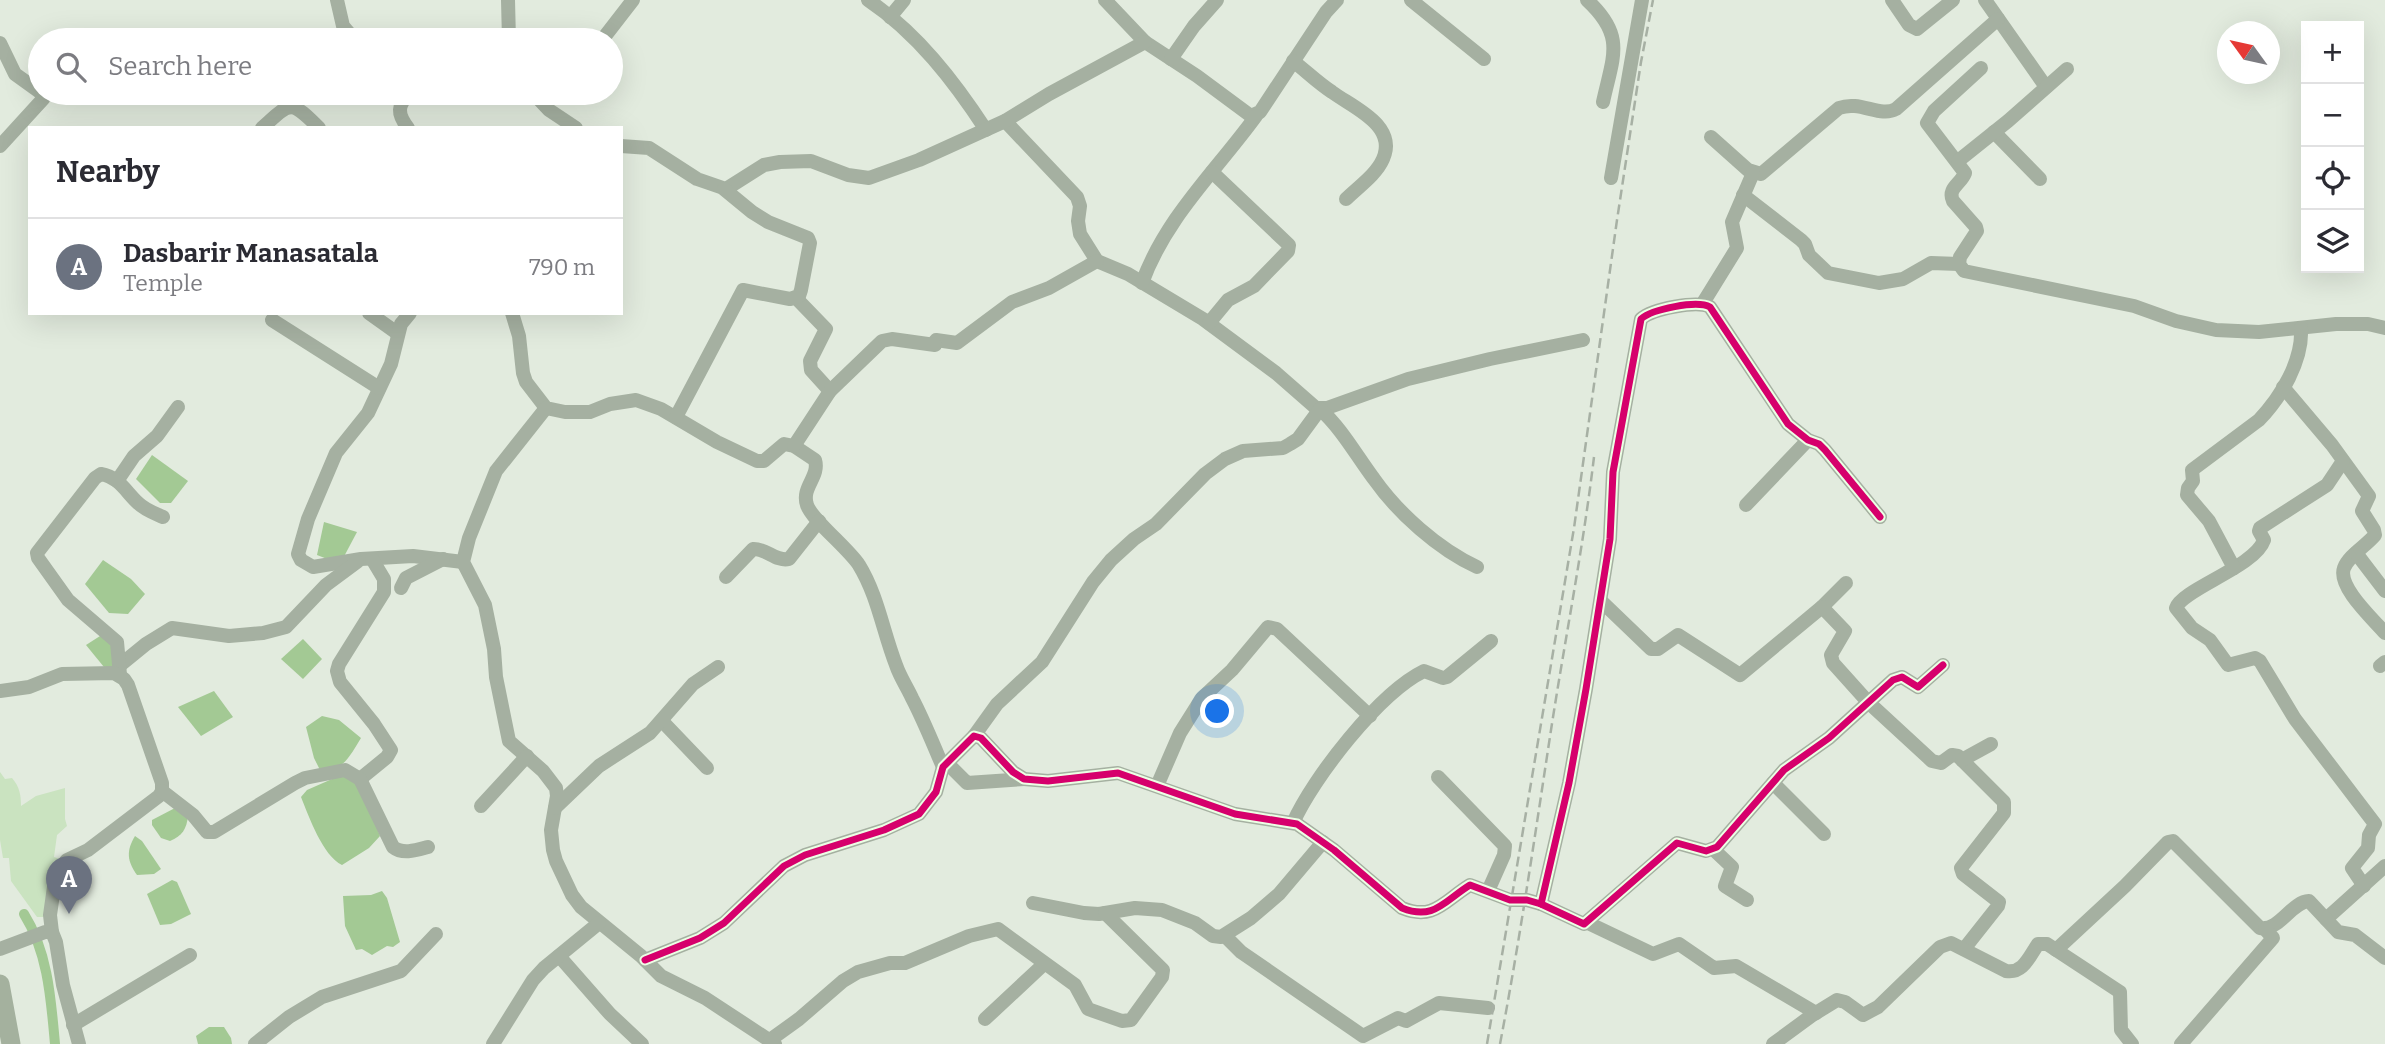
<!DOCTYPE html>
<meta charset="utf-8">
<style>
body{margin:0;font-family:Bitter,serif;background:#f7f7f7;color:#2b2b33}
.controls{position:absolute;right:21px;top:21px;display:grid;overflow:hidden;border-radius:0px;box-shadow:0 7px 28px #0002}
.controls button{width:63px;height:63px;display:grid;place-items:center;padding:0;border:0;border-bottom:2px solid #e1e1e2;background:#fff;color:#2b2b33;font:35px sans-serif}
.compass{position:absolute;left:2217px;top:21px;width:63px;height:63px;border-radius:50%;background:#fff;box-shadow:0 7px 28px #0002;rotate:303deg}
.you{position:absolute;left:1218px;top:712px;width:24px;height:24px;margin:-18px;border:5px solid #fff;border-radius:50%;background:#1a73e8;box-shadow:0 0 0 10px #1a73e833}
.badge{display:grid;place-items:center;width:46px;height:46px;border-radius:50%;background:#d93025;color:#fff;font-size:23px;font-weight:700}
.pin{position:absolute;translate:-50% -58px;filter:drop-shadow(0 2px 4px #0008)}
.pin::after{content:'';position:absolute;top:37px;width:24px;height:21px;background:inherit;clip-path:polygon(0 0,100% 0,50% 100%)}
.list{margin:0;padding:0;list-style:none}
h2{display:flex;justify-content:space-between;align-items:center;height:91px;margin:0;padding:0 28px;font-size:30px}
h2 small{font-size:23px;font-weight:400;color:#7c7c81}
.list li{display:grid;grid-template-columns:46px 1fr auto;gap:21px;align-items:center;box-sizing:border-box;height:98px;padding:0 28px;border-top:2px solid #e1e1e2}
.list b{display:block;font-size:26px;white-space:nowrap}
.list p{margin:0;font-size:23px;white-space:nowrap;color:#7c7c81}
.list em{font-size:23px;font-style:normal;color:#7c7c81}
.icon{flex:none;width:38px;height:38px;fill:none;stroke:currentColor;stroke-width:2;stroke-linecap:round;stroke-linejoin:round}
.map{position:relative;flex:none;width:2385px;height:1044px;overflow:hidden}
.search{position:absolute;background:#fff;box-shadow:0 7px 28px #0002;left:28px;top:28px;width:595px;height:77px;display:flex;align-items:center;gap:18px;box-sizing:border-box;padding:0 24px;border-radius:38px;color:#7c7c81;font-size:26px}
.panel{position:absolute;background:#fff;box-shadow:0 7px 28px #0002;left:28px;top:126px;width:595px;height:189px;border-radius:0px}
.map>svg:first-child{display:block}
</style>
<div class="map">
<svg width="2385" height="1044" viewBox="0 0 2385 1044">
<rect width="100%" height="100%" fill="#e2ebde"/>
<path fill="#cae3c0" d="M 0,772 L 5,779 L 12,778 C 20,787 21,796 21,806 L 36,796 L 65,788 L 65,819 L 67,826 L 57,835 L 54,857 L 60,859 L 44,917 L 37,917 L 11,881 L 9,858 L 3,858 L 0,840 Z"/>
<g fill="#a3c994">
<polygon points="152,455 188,481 171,503 160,503 136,479"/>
<polygon points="324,522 357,532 340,564 317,555"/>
<polygon points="103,560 131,579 145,594 128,614 109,613 85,584"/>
<polygon points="111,629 125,663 108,672 86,645"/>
<polygon points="303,639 322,659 303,679 281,659"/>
<polygon points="214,691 233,717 201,736 178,707"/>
<path d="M 322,716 L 339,720 L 361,738 C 351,754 342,774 320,770 L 314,758 L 306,727 Z"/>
<path d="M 348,772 L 360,782 L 380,836 L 369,848 L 342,865 C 323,856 309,817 301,797 L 307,790 Z"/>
<path d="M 175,808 L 188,815 C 187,829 182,836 170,841 L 161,838 L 152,825 L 152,820 Z"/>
<path d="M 135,836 L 142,841 L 161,869 L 154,874 L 137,875 C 127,861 126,851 135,836 Z"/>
<polygon points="172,880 177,882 191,914 171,924 160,925 147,894"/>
<polygon points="382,891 387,898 400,942 393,947 387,946 372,955 362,949 356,950 345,926 343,896 371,895"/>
<polygon points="209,1027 224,1027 231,1038 232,1044 198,1044 196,1036"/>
</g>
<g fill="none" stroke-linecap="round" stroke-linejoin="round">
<path stroke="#a3c994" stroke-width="10" d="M 24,914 C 48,952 51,1000 55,1044"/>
<g stroke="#a5b0a1" stroke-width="14">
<polyline points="337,0 343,26 355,40"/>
<polyline points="508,0 509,40"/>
<path d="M 868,0 C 917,33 954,81 986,130"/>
<polyline points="1105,0 1145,42 1197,76 1251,116 1260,112 1326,12 1337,0"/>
<polyline points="1411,0 1484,59"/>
<path d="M 1587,0 C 1626,36 1613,56 1603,102"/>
<polyline points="1892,0 1909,25 1917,29 1953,0"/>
<polyline points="1985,0 2046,87"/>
<polyline points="890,17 904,0"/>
<polyline points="602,40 633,0"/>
<polyline points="0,43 15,74 40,92"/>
<polyline points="1171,59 1194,26 1217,0"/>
<path d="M 1293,61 C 1306,71 1318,83 1332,92 C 1352,107 1398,125 1383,159 C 1376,175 1358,187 1346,199"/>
<path d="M 1981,68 L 1934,111 L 1927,123 L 1965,173 C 1961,184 1947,188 1953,201 L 1976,227 L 1977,231 L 1960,257 L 1959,264 L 1964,271 L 2134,306 L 2176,321 L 2216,330 L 2259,332 L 2336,324 L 2368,324 L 2385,328"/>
<polyline points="533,93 549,110 576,128"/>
<polyline points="1005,121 1077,197 1080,206 1078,221 1080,234 1097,261 1128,274 1203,319 1276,373 1316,408 1327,408 1408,379 1490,359 1583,340"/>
<path d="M 262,128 C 291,102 290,99 319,128"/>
<path d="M 408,128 C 397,114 397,105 410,93"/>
<polyline points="1994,132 2040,179"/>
<path d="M 1711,137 L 1748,170 L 1761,174 L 1839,108 C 1860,100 1880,118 1896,109 L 1998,19"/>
<polyline points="0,146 43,99 41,93"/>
<polyline points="621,146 649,148 697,179 726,189 764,165 780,162 811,161 848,175 869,178 919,160 1005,121 1049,94 1145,42"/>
<polyline points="1958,161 2008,121 2067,69"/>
<polyline points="1611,178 1642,0"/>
<polyline points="1743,195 1801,240 1805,244 1809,255 1828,273 1879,283 1903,279 1931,263 1959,264"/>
<path d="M 1142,283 C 1166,217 1216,171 1256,116"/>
<polyline points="796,298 826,329 810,361 811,370 830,391"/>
<polyline points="1703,303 1737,248 1732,222 1753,173"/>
<polyline points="369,313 397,333"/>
<polyline points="410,313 401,324 391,364 368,413 336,453 308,519 298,554 301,560 313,567 361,559 413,556 463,562"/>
<path d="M 512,313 L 519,336 L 523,373 L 526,382 L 546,408 L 565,412 L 590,412 L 610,404 L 636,400 L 661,409 L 717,442 L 757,461 L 764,461 L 784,444 L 794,446 L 815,460 C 820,477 801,487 807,505 C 811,519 848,548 859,565 C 878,596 883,632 896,665 C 900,677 907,687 912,698 C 924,721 933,744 943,767"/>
<polyline points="272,320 379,388"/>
<polyline points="1209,323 1228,300 1254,286 1288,251 1289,245 1212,172"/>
<polyline points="936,340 957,343 1012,302 1049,288 1097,261"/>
<path d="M 2283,387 L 2332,445 L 2369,496 L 2362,511 L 2374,530 L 2375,535 C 2366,546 2349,555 2344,568 C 2337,587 2374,620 2385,633"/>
<polyline points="546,408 496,471 469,538 463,562 485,605 494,649 496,677 509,741 543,771 556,788 557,796 551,830 553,850 556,861 572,895 581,907 641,956 661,976 705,998 775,1044"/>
<polyline points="676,417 743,290 790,299 799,296 801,290 810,243 808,238 768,222 752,212 724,189"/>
<polyline points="794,446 830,391 882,341 892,339 935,345"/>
<path d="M 2343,461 L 2327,485 L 2260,528 L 2259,531 L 2264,540 C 2255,567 2182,589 2176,608 L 2192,628 L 2210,640 L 2228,665 L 2255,658 L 2260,661 L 2295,719 L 2375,824 L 2369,835 L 2368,848 L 2352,868 L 2364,886"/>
<polyline points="117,481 134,456 157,436 178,407"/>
<polyline points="1746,505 1808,440"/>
<polyline points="2356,553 2385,591"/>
<path d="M 2234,568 L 2209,521 L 2187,495 L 2188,488 L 2193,481 L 2192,470 L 2259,420 C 2281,397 2303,361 2301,328"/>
<path d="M 726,577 L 753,549 C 766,548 776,562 789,559 L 819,521"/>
<polyline points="401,588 406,578 443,559"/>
<polyline points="1601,601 1651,649 1658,649 1678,635 1740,675 1822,607 1846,583"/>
<polyline points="1822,607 1845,631 1831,655 1833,663 1868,702 1932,761 1941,763 1952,755 1958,756 2004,802 2004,813 1961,868 1963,874 1999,902 1998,906 1964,949"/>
<polyline points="119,666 146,644 172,628 229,636 263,633 286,627 326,585 357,562"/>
<polyline points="2380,666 2385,662"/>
<path d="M 120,675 L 117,642 L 68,600 L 38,558 L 37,553 L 95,478 L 101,474 C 119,477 126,492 138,503 C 145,510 154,513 163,517"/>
<polyline points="0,691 29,687 62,674 114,673 124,679 128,685 162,783 162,791 159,796 88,850 67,860 56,873 50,915 52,932"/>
<polyline points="662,721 707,768"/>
<path d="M 974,736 L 997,704 L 1042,662 L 1093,582 L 1111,560 L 1134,539 L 1156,524 L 1205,474 L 1225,459 L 1243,451 L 1283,448 L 1290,444 L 1298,439 L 1320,409 C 1342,429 1356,455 1374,479 C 1398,513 1438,549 1477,567"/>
<polyline points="1962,760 1991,744"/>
<polyline points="946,762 967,783 1024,779"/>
<polyline points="1438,777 1505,846 1504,855 1488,891"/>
<polyline points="360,779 387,757 391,750 374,724 340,682 337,671 339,664 384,592 384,579 372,559"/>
<polyline points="1773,783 1824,834"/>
<polyline points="1157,786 1180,733 1202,698 1232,670 1268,627 1277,629 1370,716"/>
<path d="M 162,791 L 193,815 L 207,832 L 214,832 L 295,783 L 305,778 L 345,770 L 360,779 L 393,847 C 403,855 417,850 428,847"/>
<polyline points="481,806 527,756"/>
<polyline points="555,808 599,766 650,733 693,684 718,667"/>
<path d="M 1293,823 C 1313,778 1379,693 1424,671 L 1443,678 L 1447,677 L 1491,641"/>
<polyline points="1713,849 1732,867 1725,886 1747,900"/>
<polyline points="1033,903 1084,913 1099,914 1135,908 1162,910 1195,923 1213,936 1221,937 1251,918 1279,894 1323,842"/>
<path d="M 1541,904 L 1569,783 L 1586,689 L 1610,539 L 1613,472 L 1641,319 C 1652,309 1697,300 1710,307 L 1788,424 L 1808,440 L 1819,444 L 1825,450 L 1880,517"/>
<polyline points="2326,919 2385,866"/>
<polyline points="1588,923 1653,954 1679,944 1714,968 1736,966 1816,1013"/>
<polyline points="1225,936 1241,952 1363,1036 1398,1018 1406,1021 1439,1003 1488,1008"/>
<polyline points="0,949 45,932 52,932 56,942 63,985 79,1044"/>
<path d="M 2056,950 L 2125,886 L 2168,842 L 2173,841 L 2260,928 C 2280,931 2291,902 2309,901 L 2338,932 L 2355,935 L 2385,958"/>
<polyline points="559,956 610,1014 642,1044"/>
<path d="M 645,960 L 700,938 L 724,923 L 784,866 L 805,855 L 884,830 L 919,814 L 936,792 L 943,767 L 974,736 L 981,738 L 1013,772 L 1024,779 L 1048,781 L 1118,773 L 1235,814 L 1297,824 L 1334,850 L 1402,908 C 1434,921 1444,901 1470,885 L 1510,900 L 1527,900 L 1541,904 L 1584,924 L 1677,843 L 1706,851 L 1717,847 L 1784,770 L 1829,738 L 1893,680 L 1902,677 L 1918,687 L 1943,665"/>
<polyline points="985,1019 1044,964"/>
<polyline points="73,1025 190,955"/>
<polyline points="770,1040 799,1019 843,981 858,972 890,963 905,963 969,936 998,929 1075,985 1088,1009 1122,1021 1131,1020 1162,977 1163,970 1105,913"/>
<polyline points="255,1044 289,1017 322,997 401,971 436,934"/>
<polyline points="493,1044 533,980 544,968 599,923"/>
<path d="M 1773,1044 L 1811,1016 L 1837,1000 L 1845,1002 L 1863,1015 L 1878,1007 L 1940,947 L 1951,943 L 2006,971 C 2023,974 2029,957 2038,944 L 2047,944 L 2120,992 L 2121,1030 L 2132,1044"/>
<polyline points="2181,1044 2273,938 2265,929"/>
</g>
<polyline stroke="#a4b19e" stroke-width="19" points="0,984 11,1044"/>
<g stroke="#a7b0a4" stroke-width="2.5" stroke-dasharray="10 5" stroke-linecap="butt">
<polyline points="1487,1044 1574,528 1617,220 1641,62 1653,0"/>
<path d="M 1500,1044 C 1520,939 1535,835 1551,730 C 1565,639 1583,549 1594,457"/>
</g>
<defs>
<g id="cycleway">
<path d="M 1541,904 L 1569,783 L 1586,689 L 1610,539 L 1613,472 L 1641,319 C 1652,309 1697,300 1710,307 L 1788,424 L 1808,440 L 1819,444 L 1825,450 L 1880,517"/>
<path d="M 645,960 L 700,938 L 724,923 L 784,866 L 805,855 L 884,830 L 919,814 L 936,792 L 943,767 L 974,736 L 981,738 L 1013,772 L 1024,779 L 1048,781 L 1118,773 L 1235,814 L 1297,824 L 1334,850 L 1402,908 C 1434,921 1444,901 1470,885 L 1510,900 L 1527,900 L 1541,904 L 1584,924 L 1677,843 L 1706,851 L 1717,847 L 1784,770 L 1829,738 L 1893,680 L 1902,677 L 1918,687 L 1943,665"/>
</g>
</defs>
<use href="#cycleway" stroke="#ecffe5" stroke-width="11"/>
<use href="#cycleway" stroke="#d6006c" stroke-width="7"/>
</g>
</svg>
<div class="controls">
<button>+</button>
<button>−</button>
<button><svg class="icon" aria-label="locate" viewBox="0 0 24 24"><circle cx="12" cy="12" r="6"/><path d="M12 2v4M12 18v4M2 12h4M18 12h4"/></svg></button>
<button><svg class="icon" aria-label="layers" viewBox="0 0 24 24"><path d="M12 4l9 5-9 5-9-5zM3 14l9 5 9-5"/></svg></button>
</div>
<svg class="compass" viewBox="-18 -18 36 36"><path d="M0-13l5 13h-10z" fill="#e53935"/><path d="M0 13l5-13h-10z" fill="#7c7c81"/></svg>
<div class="you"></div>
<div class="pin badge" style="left:69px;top:914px;background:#6b7280">A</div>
<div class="search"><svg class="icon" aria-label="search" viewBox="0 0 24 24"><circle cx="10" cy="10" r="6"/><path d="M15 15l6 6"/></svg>Search here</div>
<section class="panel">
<h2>Nearby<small></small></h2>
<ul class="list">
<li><span class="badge" style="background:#6b7280">A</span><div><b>Dasbarir Manasatala</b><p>Temple</p></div><em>790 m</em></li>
</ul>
</section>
</div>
